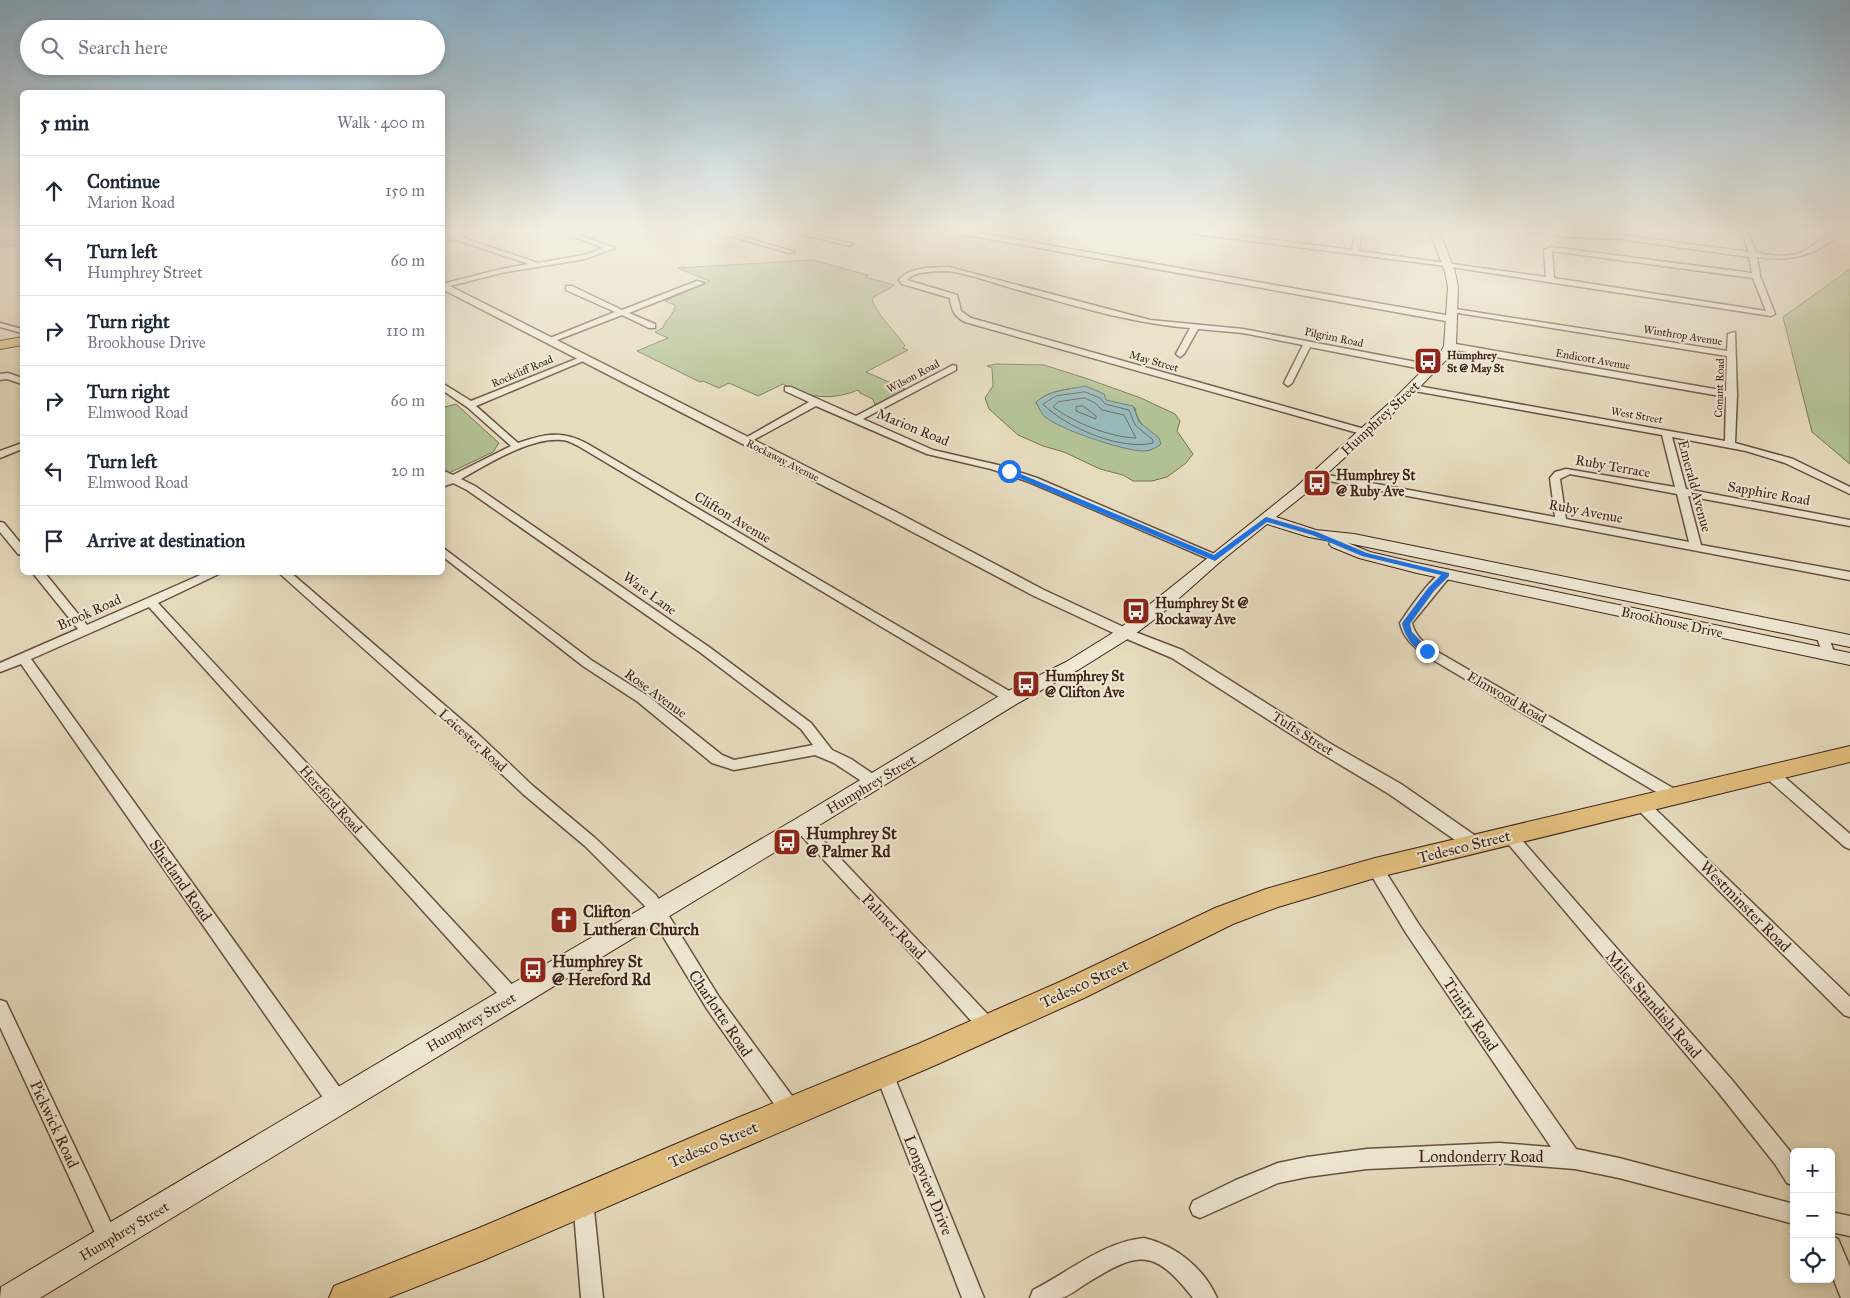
<!DOCTYPE html>
<meta charset="utf-8">
<style>
body{margin:0;font-family:"IM FELL Great Primer",serif;background:#f2f2f3;color:#1f2937}
.controls{position:absolute;right:15px;bottom:15px;display:grid;overflow:hidden;border-radius:8px;box-shadow:0 2px 8px #0003}
.controls button{width:45px;height:45px;display:grid;place-items:center;padding:0;border:0;border-bottom:1px solid #e0e1e3;background:#fff;color:#1f2937;font:25px sans-serif}
.stop{position:absolute;width:15px;height:15px;margin:-11px;border:4px solid #1a73e8;border-radius:50%;background:#fff}
.stop.end{background:#1a73e8;border-color:#fff;box-shadow:0 1px 5px #0008}
.list{margin:0;padding:0;list-style:none}
h2{display:flex;justify-content:space-between;align-items:center;height:65px;margin:0;padding:0 20px;font-size:21px}
h2 small{font-size:16px;font-weight:400;color:#747a83}
.list li{display:grid;grid-template-columns:32px 1fr auto;gap:15px;align-items:center;box-sizing:border-box;height:70px;padding:0 20px;border-top:1px solid #e0e1e3}
.list b{display:block;font-size:19px;white-space:nowrap}
.list p{margin:0;font-size:16px;white-space:nowrap;color:#747a83}
.list em{font-size:16px;font-style:normal;color:#747a83}
.icon{flex:none;width:28px;height:28px;fill:none;stroke:currentColor;stroke-width:2;stroke-linecap:round;stroke-linejoin:round}
.map{position:relative;flex:none;width:1850px;height:1298px;overflow:hidden}
.search{position:absolute;background:#fff;box-shadow:0 2px 8px #0003;left:20px;top:20px;width:425px;height:55px;display:flex;align-items:center;gap:12px;box-sizing:border-box;padding:0 18px;border-radius:28px;color:#747a83;font-size:19px}
.panel{position:absolute;background:#fff;box-shadow:0 2px 8px #0003;left:20px;top:90px;width:425px;height:485px;border-radius:8px}
.map>svg:first-child{display:block}
</style>
<div class="map">
<svg width="1850" height="1298" viewBox="0 0 1850 1298">
<rect width="100%" height="100%" fill="#e5dbbd"/>
<filter id="stains"><feTurbulence type="fractalNoise" baseFrequency=".004" numOctaves="4"/><feColorMatrix values="0 0 0 0 .2 0 0 0 0 .09 0 0 0 0 .02 0 0 0 .5 -.17"/></filter>
<radialGradient id="worn" r=".72"><stop offset=".6" stop-color="#630" stop-opacity="0"/><stop offset="1" stop-color="#630" stop-opacity=".3"/></radialGradient>
<g fill="#b2c193" stroke="#787255" fill-rule="evenodd">
<path d="M 813,260 L 868,275 L 865,277 L 895,285 L 872,298 C 874,312 897,333 905,346 L 903,348 L 908,350 L 866,372 L 905,389 L 875,405 L 873,399 L 860,393 L 858,390 C 831,401 807,398 783,384 L 758,396 L 729,383 L 719,388 L 703,381 L 700,382 L 637,351 L 668,338 L 655,332 L 663,328 C 665,319 675,315 675,305 L 665,301 L 710,281 L 677,268 Z"/>
<polygon points="1850,269 1850,464 1812,432 1783,317"/>
<path d="M 996,364 L 1044,365 L 1085,378 L 1141,398 L 1175,414 L 1180,421 L 1177,431 L 1193,454 L 1186,463 L 1167,477 L 1152,481 L 1133,481 L 1123,475 L 1100,469 L 1064,452 L 1043,446 L 1018,435 L 989,409 L 985,398 L 993,386 L 992,368 L 987,366 ZM 1085,386 L 1104,394 L 1106,400 L 1135,408 C 1137,424 1150,433 1161,444 L 1150,450 L 1121,447 L 1052,421 L 1044,415 L 1036,403 C 1048,389 1068,390 1085,386 Z"/>
<polygon points="456,404 499,443 493,452 449,473 443,470 442,408"/>
</g>
<g fill="#98b9b9" stroke="#747d78">
<polygon points="0,230 22,230 22,245 0,248"/>
<path d="M 1085,386 L 1104,394 L 1106,400 L 1133,406 L 1139,422 L 1159,438 L 1161,444 C 1156,448 1150,451 1143,451 C 1124,451 1058,429 1044,416 C 1041,412 1038,407 1036,402 C 1050,390 1067,390 1085,386 Z"/>
</g>
<g fill="none" stroke-linecap="round" stroke-linejoin="round">
<g stroke="#6c6e68" stroke-width="1">
<path d="M 1085,392 L 1100,398 L 1105,404 L 1129,410 L 1135,425 L 1153,440 L 1153,443 C 1121,451 1065,427 1043,404 L 1056,396 Z"/>
<path d="M 1085,398 L 1095,403 L 1102,410 L 1124,415 L 1136,438 C 1109,437 1075,423 1053,407 L 1058,402 Z"/>
<polygon points="1083,406 1096,416 1096,419 1076,411 1076,407"/>
</g>
<defs>
<g id="minor">
<polygon points="557,230 566,230 615,248 585,259 501,273 442,288 442,284 501,269 529,264 442,235 442,231 538,263 584,255 604,248"/>
<polygon points="709,230 719,230 795,252 789,253"/>
<polygon points="784,230 795,230 853,244 850,246"/>
<path d="M 1177,230 L 1194,230 L 1352,250 L 1356,230 L 1362,230 L 1359,251 L 1546,277 L 1544,250 L 1551,247 L 1752,273 L 1749,257 L 1620,239 L 1568,237 L 1530,232 L 1527,230 L 1620,235 L 1749,252 L 1741,230 L 1747,230 L 1756,253 C 1770,255 1786,258 1800,253 C 1815,247 1829,229 1845,230 C 1818,255 1793,262 1757,257 L 1760,276 L 1775,314 L 1771,316 L 1438,265 L 1180,232 ZM 1552,251 L 1753,278 L 1766,311 L 1554,278 Z"/>
<path d="M 949,267 L 1150,320 L 1243,329 L 1432,365 L 1436,368 L 1432,371 L 1310,347 L 1292,383 L 1288,386 L 1284,383 L 1303,345 L 1243,333 L 1198,329 L 1184,354 L 1180,357 L 1176,354 L 1190,328 C 1131,323 1075,306 1018,290 C 1000,285 964,272 947,271 C 936,271 914,271 907,280 L 957,295 L 961,311 L 971,318 L 1368,430 L 1368,434 L 1365,435 L 965,322 C 955,317 951,310 950,298 L 902,284 L 899,280 C 910,266 933,268 949,267 Z"/>
<polygon points="697,281 704,283 629,313 655,324 655,328 649,328 622,315 552,342 545,340 615,312 566,290 566,286 572,286 622,310"/>
<path d="M 1449,308 L 1727,351 L 1728,334 L 1735,332 L 1737,395 L 1735,443 L 1793,459 L 1850,487 L 1850,494 L 1785,463 L 1746,451 L 1672,437 L 1686,489 L 1850,520 L 1850,526 L 1688,496 L 1701,545 L 1850,572 L 1850,580 L 1313,478 L 1313,474 L 1317,473 L 1555,517 L 1550,478 L 1555,472 L 1566,469 L 1675,487 L 1662,435 L 1409,390 L 1409,386 L 1412,385 L 1725,441 L 1726,397 L 1450,349 L 1446,346 L 1450,343 L 1726,391 L 1727,356 L 1452,312 L 1449,312 ZM 1570,474 L 1677,494 L 1689,542 L 1566,519 L 1560,479 Z"/>
<polygon points="0,323 22,329 22,333 0,327"/>
<path d="M 581,357 L 588,359 L 476,406 L 518,443 C 544,434 561,430 586,443 L 1016,695 L 1018,698 L 1016,701 L 1006,701 L 580,447 C 574,444 568,440 562,440 C 530,437 488,464 461,479 L 475,486 L 709,647 L 811,723 L 832,750 L 851,759 L 879,778 L 881,782 L 879,786 L 874,787 L 869,786 L 834,763 L 815,755 L 734,770 L 712,763 L 638,702 L 583,666 L 442,556 L 442,547 L 591,660 L 648,696 L 722,755 L 734,760 L 813,745 L 801,729 L 701,653 L 467,490 L 453,483 L 442,487 L 442,480 L 445,479 L 442,477 L 442,470 L 453,475 L 511,446 L 467,407 L 442,390 L 442,383 L 471,401 Z"/>
<polygon points="953,365 956,366 956,370 863,419 933,450 998,465 1037,478 1219,556 1221,558 1219,560 1211,560 1029,482 991,469 927,454 816,406 748,443 742,443 740,441 809,402 785,391 785,387 791,387 856,416"/>
<polygon points="8,373 22,378 22,384 7,379 0,380 0,374"/>
<polygon points="22,443 22,449 0,458 0,451"/>
<polygon points="0,522 4,523 22,545 22,555 18,554 0,532"/>
<path d="M 1446,570 L 1452,574 L 1412,623 C 1415,635 1422,641 1431,648 L 1678,791 L 1680,795 L 1678,799 L 1673,801 L 1668,799 L 1423,654 C 1412,645 1403,637 1400,623 C 1408,611 1433,574 1446,570 Z"/>
<polygon points="32,572 44,572 87,625 207,572 223,572 158,603 518,991 521,997 518,1003 512,1005 506,1003 149,607 31,659 345,1095 347,1102 345,1109 338,1111 331,1109 21,664 0,672 0,663 78,629"/>
<polygon points="278,572 290,572 478,734 533,786 595,838 656,895 719,997 798,1104 800,1111 798,1118 791,1120 784,1118 707,1009 644,905 585,846 523,794 468,742"/>
<polygon points="1822,631 1828,635 1835,655 1833,658 1825,658 1823,655 1816,635"/>
<polygon points="1770,768 1775,769 1850,834 1850,849 1845,847 1765,777 1763,773 1765,769"/>
<polygon points="1641,798 1646,800 1850,997 1850,1017 1844,1015 1636,808 1634,804 1636,800"/>
<polygon points="801,820 806,822 993,1020 996,1026 993,1032 987,1034 981,1032 917,960 796,830 794,826 796,822"/>
<polygon points="1509,829 1514,831 1732,1080 1789,1150 1794,1158 1794,1186 1787,1183 1775,1164 1718,1092 1504,839 1501,835 1504,831"/>
<polygon points="1375,862 1380,863 1418,923 1576,1149 1619,1158 1794,1204 1794,1224 1619,1178 1575,1169 1499,1163 1367,1169 1307,1177 1278,1183 1200,1218 1193,1215 1190,1208 1193,1201 1236,1180 1278,1163 1307,1157 1367,1149 1499,1143 1551,1147 1406,933 1367,868 1370,863"/>
<polygon points="0,1000 6,1002 116,1234 119,1241 116,1248 109,1251 102,1248 0,1027"/>
<polygon points="884,1063 890,1066 984,1298 962,1298 875,1072 878,1066"/>
<polygon points="583,1190 590,1193 593,1200 603,1298 581,1298 573,1200 576,1193"/>
<polygon points="1831,1212 1850,1216 1850,1236 1831,1232"/>
<polygon points="1831,1236 1838,1239 1850,1267 1850,1298 1841,1298 1831,1273"/>
<path d="M 1144,1238 C 1175,1245 1204,1268 1217,1298 L 1193,1298 C 1154,1248 1139,1251 1087,1283 C 1080,1287 1070,1296 1061,1298 C 1051,1298 1040,1298 1030,1298 L 1033,1290 C 1069,1272 1103,1242 1144,1238 Z"/>
</g>
<g id="tertiary">
<polygon points="946,230 962,230 1451,316 1456,319 1451,322 950,232"/>
<polygon points="442,282 900,514 1044,590 1130,630 1182,650 1331,744 1401,784 1480,839 1483,844 1480,849 1474,851 1468,849 1389,794 1319,752 1172,658 1120,636 1034,596 890,520 442,289"/>
</g>
<polygon id="secondary" points="1429,230 1439,230 1455,272 1458,287 1456,346 1448,358 1404,403 1305,494 1276,517 1316,530 1354,534 1850,635 1850,647 1348,543 1370,552 1417,563 1850,653 1850,665 1417,573 1359,558 1332,547 1329,544 1331,541 1309,537 1267,524 1221,561 1159,616 1131,637 1078,670 1018,703 808,832 40,1298 0,1298 1,1287 503,989 794,820 1004,693 1066,662 1119,629 1295,488 1396,397 1440,353 1444,346 1448,287 1445,272"/>
<g id="primary">
<polygon points="464,230 480,230 479,232 442,243 442,236"/>
<polygon points="22,337 22,345 0,349 0,341"/>
<polygon points="1850,746 1850,762 1375,878 1278,907 1233,924 1084,998 938,1064 484,1260 388,1298 329,1298 334,1286 479,1228 737,1118 918,1044 1064,980 1215,908 1266,889 1375,858"/>
</g>
</defs>
<use href="#minor" stroke="#685040" stroke-width="3"/>
<use href="#tertiary" stroke="#685040" stroke-width="3"/>
<use href="#secondary" stroke="#3f2217" stroke-width="2"/>
<use href="#primary" stroke="#3f2217" stroke-width="2"/>
<use href="#minor" fill="#eee8d4" fill-rule="evenodd"/>
<use href="#tertiary" fill="#eee8d4" fill-rule="evenodd"/>
<use href="#secondary" fill="#eee8d4" fill-rule="evenodd"/>
<use href="#primary" fill="#e2be7e" fill-rule="evenodd"/>
</g>
<linearGradient id="sky" x2="0" y2="1"><stop stop-color="#88b6d5"/><stop offset="0.56" stop-color="#f3efe1"/><stop offset="1" stop-color="#f3efe1" stop-opacity="0"/></linearGradient>
<rect width="1850" height="411" fill="url(#sky)"/>
<path fill="#1a73e8" d="M 1007,470 L 1011,470 L 1214,555 L 1266,517 L 1317,532 L 1367,553 L 1449,573 L 1449,576 L 1434,591 L 1410,624 L 1412,632 L 1431,651 L 1430,653 C 1416,654 1404,636 1402,623 L 1428,588 L 1441,575 L 1362,556 L 1312,535 L 1267,522 L 1215,561 L 1007,473 Z"/>
<defs>
<symbol id="bus-square" viewBox="-11 -11 22 22"><rect x="-9" y="-9" width="18" height="18" rx="4" fill="#8f2418" stroke="#eee8d4"/><path d="M-5-6H5V4H4V6H2V4H-2V6H-4V4H-5ZM-3.5-4V0h7V-4ZM-3.5 1.2v1.5H-2V1.2ZM2 1.2v1.5H3.5V1.2Z" fill="#fff"/></symbol>
<symbol id="church-square" viewBox="-11 -11 22 22"><rect x="-9" y="-9" width="18" height="18" rx="4" fill="#8f2418" stroke="#eee8d4"/><path d="M-1.2-6h2.4v3.5h3.3v2.4h-3.3V6h-2.4V-.1h-3.3v-2.4h3.3Z" fill="#fff"/></symbol>
</defs>
<g fill-rule="evenodd">
<use href="#bus-square" x="1412" y="345" width="32" height="32"/>
<use href="#bus-square" x="1301" y="467" width="32" height="32"/>
<use href="#bus-square" x="1120" y="595" width="32" height="32"/>
<use href="#bus-square" x="1010" y="668" width="32" height="32"/>
<use href="#bus-square" x="771" y="826" width="32" height="32"/>
<use href="#church-square" x="548" y="904" width="32" height="32"/>
<use href="#bus-square" x="517" y="954" width="32" height="32"/>
</g>
<g text-anchor="middle" stroke-width="4" stroke-linejoin="round" paint-order="stroke">
<g font-size="11" fill="#3f2217" stroke="#eee8d4">
<text transform="translate(1683 335) rotate(9)" y="4">Winthrop Avenue</text>
<text transform="translate(1334 337) rotate(12)" y="4">Pilgrim Road</text>
<text transform="translate(1593 359) rotate(10)" y="4">Endicott Avenue</text>
<text transform="translate(1154 361) rotate(16)" y="4">May Street</text>
<text transform="translate(522 371) rotate(-23)" y="4">Rockcliff Road</text>
<text transform="translate(913 376) rotate(-28)" y="4">Wilson Road</text>
<text transform="translate(1719 388) rotate(-88)" y="4">Conant Road</text>
<text transform="translate(1637 415) rotate(10)" y="4">West Street</text>
<text transform="translate(783 460) rotate(27)" y="4">Rockaway Avenue</text>
</g>
<g font-size="11" font-weight="bold" fill="#3f2217" stroke="#eee8d4" text-anchor="start">
<text x="1447" y="359">Humphrey<tspan x="1447" dy="13">St @ May St</tspan></text>
</g>
<g font-size="14" fill="#3f2217" stroke="#eee8d4">
<text transform="translate(1380 418) rotate(-43)" y="5">Humphrey Street</text>
<text transform="translate(913 427) rotate(22)" y="5">Marion Road</text>
<text transform="translate(1613 466) rotate(10)" y="5">Ruby Terrace</text>
<text transform="translate(1695 486) rotate(75)" y="5">Emerald Avenue</text>
<text transform="translate(1769 493) rotate(10)" y="5">Sapphire Road</text>
<text transform="translate(1586 511) rotate(11)" y="5">Ruby Avenue</text>
<text transform="translate(733 517) rotate(31)" y="5">Clifton Avenue</text>
<text transform="translate(650 593) rotate(36)" y="5">Ware Lane</text>
<text transform="translate(89 612) rotate(-24)" y="5">Brook Road</text>
<text transform="translate(1672 622) rotate(12)" y="5">Brookhouse Drive</text>
<text transform="translate(656 693) rotate(36)" y="5">Rose Avenue</text>
<text transform="translate(1507 697) rotate(30)" y="5">Elmwood Road</text>
<text transform="translate(1303 733) rotate(32)" y="5">Tufts Street</text>
<text transform="translate(473 740) rotate(42)" y="5">Leicester Road</text>
<text transform="translate(871 784) rotate(-31)" y="5">Humphrey Street</text>
<text transform="translate(331 799) rotate(48)" y="5">Hereford Road</text>
<text transform="translate(471 1022) rotate(-31)" y="5">Humphrey Street</text>
<text transform="translate(124 1231) rotate(-31)" y="5">Humphrey Street</text>
</g>
<g font-size="14" font-weight="bold" fill="#3f2217" stroke="#eee8d4" text-anchor="start">
<text x="1336" y="480">Humphrey St<tspan x="1336" dy="16">@ Ruby Ave</tspan></text>
<text x="1155" y="608">Humphrey St @<tspan x="1155" dy="16">Rockaway Ave</tspan></text>
<text x="1045" y="681">Humphrey St<tspan x="1045" dy="16">@ Clifton Ave</tspan></text>
</g>
<g font-size="16" font-weight="bold" fill="#3f2217" stroke="#eee8d4" text-anchor="start">
<text x="806" y="839">Humphrey St<tspan x="806" dy="18">@ Palmer Rd</tspan></text>
<text x="583" y="917">Clifton<tspan x="583" dy="18">Lutheran Church</tspan></text>
<text x="552" y="967">Humphrey St<tspan x="552" dy="18">@ Hereford Rd</tspan></text>
</g>
<g font-size="16" fill="#3f2217" stroke="#eee8d4">
<text transform="translate(1464 846) rotate(-14)" y="6">Tedesco Street</text>
<text transform="translate(181 880) rotate(55)" y="6">Shetland Road</text>
<text transform="translate(1746 906) rotate(45)" y="6">Westminster Road</text>
<text transform="translate(894 926) rotate(46)" y="6">Palmer Road</text>
<text transform="translate(1084 983) rotate(-25)" y="6">Tedesco Street</text>
<text transform="translate(1654 1004) rotate(49)" y="6">Miles Standish Road</text>
<text transform="translate(721 1013) rotate(56)" y="6">Charlotte Road</text>
<text transform="translate(1471 1014) rotate(56)" y="6">Trinity Road</text>
<text transform="translate(55 1124) rotate(65)" y="6">Pickwick Road</text>
<text transform="translate(713 1144) rotate(-23)" y="6">Tedesco Street</text>
<text x="1481" y="1162">Londonderry Road</text>
<text transform="translate(929 1185) rotate(68)" y="6">Longview Drive</text>
</g>
</g>
<rect width="100%" height="100%" filter="url(#stains)"/>
<rect width="100%" height="100%" fill="url(#worn)"/>
</svg>
<div class="controls">
<button>+</button>
<button>−</button>
<button><svg class="icon" aria-label="locate" viewBox="0 0 24 24"><circle cx="12" cy="12" r="6"/><path d="M12 2v4M12 18v4M2 12h4M18 12h4"/></svg></button>
</div>
<div class="stop" style="left:1009px;top:471px"></div>
<div class="stop end" style="left:1427px;top:651px"></div>
<div class="search"><svg class="icon" aria-label="search" viewBox="0 0 24 24"><circle cx="10" cy="10" r="6"/><path d="M15 15l6 6"/></svg>Search here</div>
<section class="panel">
<h2>5 min<small>Walk · 400 m</small></h2>
<ul class="list">
<li><svg class="icon" aria-label="ahead" viewBox="0 0 24 24"><path d="M12 20V5M6 11l6-6 6 6"/></svg><div><b>Continue</b><p>Marion Road</p></div><em>150 m</em></li>
<li><svg class="icon" aria-label="left" viewBox="0 0 24 24"><path d="M17 20v-9H6M10 6l-5 5 5 5"/></svg><div><b>Turn left</b><p>Humphrey Street</p></div><em>60 m</em></li>
<li><svg class="icon" aria-label="right" viewBox="0 0 24 24"><path d="M7 20v-9h11M14 6l5 5-5 5"/></svg><div><b>Turn right</b><p>Brookhouse Drive</p></div><em>110 m</em></li>
<li><svg class="icon" aria-label="right" viewBox="0 0 24 24"><path d="M7 20v-9h11M14 6l5 5-5 5"/></svg><div><b>Turn right</b><p>Elmwood Road</p></div><em>60 m</em></li>
<li><svg class="icon" aria-label="left" viewBox="0 0 24 24"><path d="M17 20v-9H6M10 6l-5 5 5 5"/></svg><div><b>Turn left</b><p>Elmwood Road</p></div><em>20 m</em></li>
<li><svg class="icon" aria-label="arrive" viewBox="0 0 24 24"><path d="M6 21V4h12l-3 4 3 4H6"/></svg><div><b>Arrive at destination</b></div></li>
</ul>
</section>
</div>
